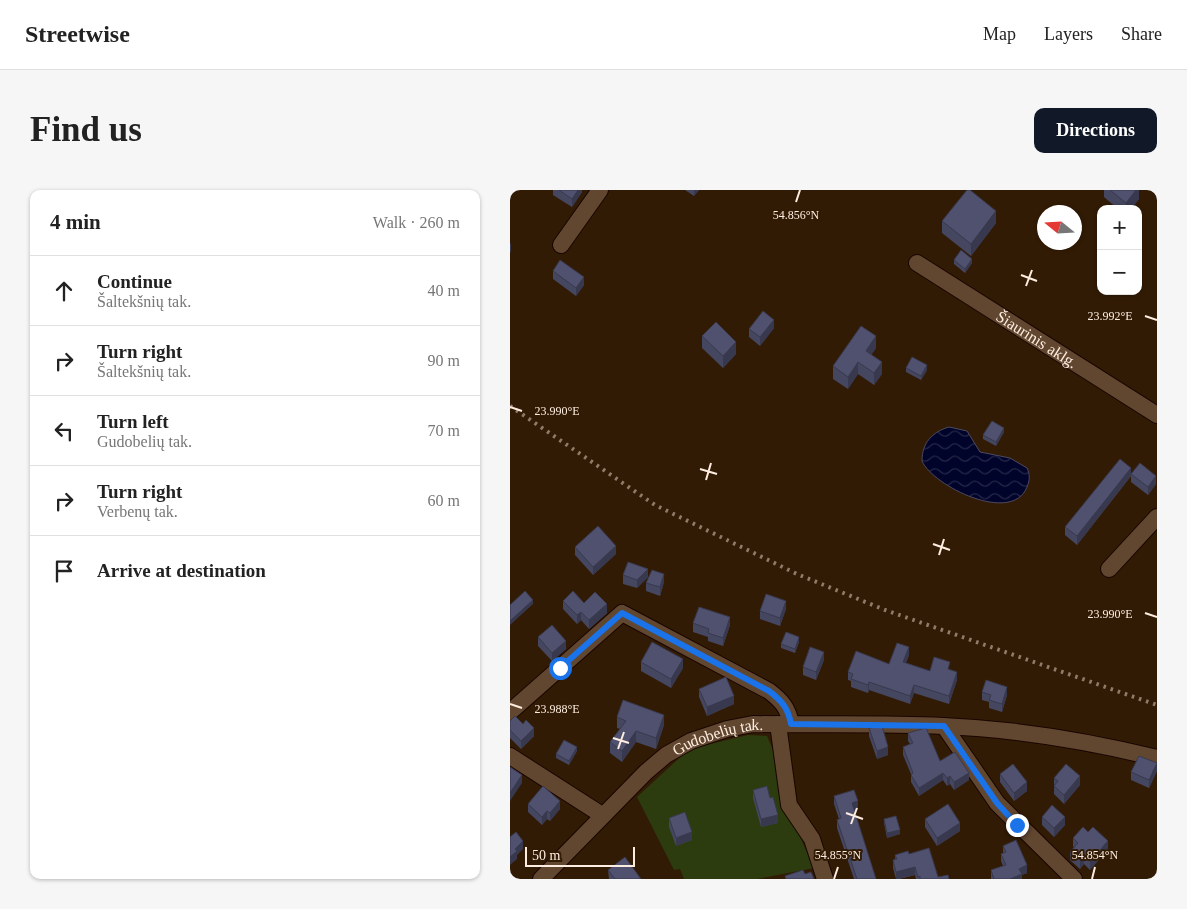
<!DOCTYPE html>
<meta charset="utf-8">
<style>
body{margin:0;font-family:"Times New Roman",serif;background:#f6f6f6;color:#222}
.controls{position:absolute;right:15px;top:15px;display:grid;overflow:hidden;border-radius:10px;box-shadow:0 1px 4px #0004}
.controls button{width:45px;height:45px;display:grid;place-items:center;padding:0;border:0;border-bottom:1px solid #e0e0e0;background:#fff;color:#222;font:25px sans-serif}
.compass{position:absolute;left:527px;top:15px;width:45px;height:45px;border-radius:50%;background:#fff;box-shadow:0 1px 4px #0004;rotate:288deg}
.scale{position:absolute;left:15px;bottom:12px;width:110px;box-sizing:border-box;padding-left:5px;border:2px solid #fdede0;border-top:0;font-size:14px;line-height:18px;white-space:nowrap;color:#fdede0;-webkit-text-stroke:4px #321b05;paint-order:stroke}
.stop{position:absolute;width:15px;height:15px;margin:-11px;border:4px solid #1a73e8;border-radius:50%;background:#fff}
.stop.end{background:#1a73e8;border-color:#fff;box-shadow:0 1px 5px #0008}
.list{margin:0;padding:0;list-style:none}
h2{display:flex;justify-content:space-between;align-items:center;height:65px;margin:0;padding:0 20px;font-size:21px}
h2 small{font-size:16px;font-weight:400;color:#767676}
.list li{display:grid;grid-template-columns:32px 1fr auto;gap:15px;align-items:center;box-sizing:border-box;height:70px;padding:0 20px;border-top:1px solid #e0e0e0}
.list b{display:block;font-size:19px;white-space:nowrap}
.list p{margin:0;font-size:16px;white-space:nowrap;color:#767676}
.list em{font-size:16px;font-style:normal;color:#767676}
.icon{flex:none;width:28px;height:28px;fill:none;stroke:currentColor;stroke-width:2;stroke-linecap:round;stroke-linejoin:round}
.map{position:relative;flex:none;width:647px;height:689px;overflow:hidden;border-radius:10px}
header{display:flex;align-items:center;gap:30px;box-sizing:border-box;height:70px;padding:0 25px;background:#fff;border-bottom:1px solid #e0e0e0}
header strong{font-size:24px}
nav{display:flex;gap:28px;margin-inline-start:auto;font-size:18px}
.intro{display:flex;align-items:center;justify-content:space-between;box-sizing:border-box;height:120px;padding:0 30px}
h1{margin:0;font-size:35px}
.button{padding:12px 22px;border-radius:10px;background:#111827;color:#fff;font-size:18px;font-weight:700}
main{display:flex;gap:30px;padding:0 30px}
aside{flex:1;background:#fff;border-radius:10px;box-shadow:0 1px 4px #0004}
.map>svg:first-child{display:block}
</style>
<header>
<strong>Streetwise</strong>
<nav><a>Map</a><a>Layers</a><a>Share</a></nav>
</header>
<div class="intro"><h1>Find us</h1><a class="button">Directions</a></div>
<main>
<aside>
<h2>4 min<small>Walk · 260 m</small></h2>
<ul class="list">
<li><svg class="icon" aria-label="ahead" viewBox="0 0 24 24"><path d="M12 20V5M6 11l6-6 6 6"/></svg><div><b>Continue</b><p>Šaltekšnių tak.</p></div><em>40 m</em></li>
<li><svg class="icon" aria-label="right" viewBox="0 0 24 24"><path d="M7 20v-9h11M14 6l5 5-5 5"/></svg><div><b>Turn right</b><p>Šaltekšnių tak.</p></div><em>90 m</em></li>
<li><svg class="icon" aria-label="left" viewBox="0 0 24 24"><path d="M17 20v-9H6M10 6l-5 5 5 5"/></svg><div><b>Turn left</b><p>Gudobelių tak.</p></div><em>70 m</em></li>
<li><svg class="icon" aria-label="right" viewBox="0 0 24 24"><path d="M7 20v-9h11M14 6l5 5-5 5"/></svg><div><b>Turn right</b><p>Verbenų tak.</p></div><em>60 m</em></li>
<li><svg class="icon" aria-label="arrive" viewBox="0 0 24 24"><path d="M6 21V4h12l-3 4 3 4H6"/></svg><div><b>Arrive at destination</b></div></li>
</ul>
</aside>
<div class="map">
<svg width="647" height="689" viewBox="0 0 647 689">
<defs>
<pattern id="water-waves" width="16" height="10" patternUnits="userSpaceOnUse" patternTransform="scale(1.25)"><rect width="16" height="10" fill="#00032a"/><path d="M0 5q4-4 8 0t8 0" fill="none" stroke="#262849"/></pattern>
</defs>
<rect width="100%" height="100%" fill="#321b05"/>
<polygon fill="#2c3c0e" points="238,545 257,546 264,562 270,602 304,678 247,689 174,689 170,679 164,680 127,607 179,559"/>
<path fill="url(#water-waves)" stroke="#4c4961" d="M 439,237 L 457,241 L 470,262 L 500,268 L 517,278 C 520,284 520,290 517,297 C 502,335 423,296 412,271 C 412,253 422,242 439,237 Z"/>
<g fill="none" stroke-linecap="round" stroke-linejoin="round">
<defs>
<g id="street">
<polyline points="51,55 90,0"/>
<path id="s1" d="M 407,73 L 647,225"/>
<polyline points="599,379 647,327"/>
<path d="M 0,522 L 112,423 L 259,501 C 272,511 278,518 281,534"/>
<polyline points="268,534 279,615 302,649 315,689"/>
<polyline points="434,536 487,613 564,689"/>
<polyline points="0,566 92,625"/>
<path id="s2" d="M 31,689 L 136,582 L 156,565 L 181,551 L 217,539 L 243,534 C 306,535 370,533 433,536 C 504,539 578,551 647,568"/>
</g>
</defs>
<use href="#street" stroke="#190500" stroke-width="18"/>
<use href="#street" stroke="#614630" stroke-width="16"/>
<polyline stroke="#907c6a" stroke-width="4" stroke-dasharray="2.5 5" stroke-linecap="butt" points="0,216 145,315 287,384 375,420 647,515"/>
</g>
<g fill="#45465f">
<polygon points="43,0 72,0 72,2 62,17 43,5"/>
<polygon points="175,0 189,0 184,6"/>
<polygon points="594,0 629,0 629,9 621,19 608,19 594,7"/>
<polygon points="432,31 486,33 461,66 432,43"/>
<polygon points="444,70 462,73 455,83 444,74"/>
<polygon points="43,81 74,95 66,106 43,89"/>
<polygon points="264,138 250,156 239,147 239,139"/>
<polygon points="192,146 226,164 213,178 192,158"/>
<polygon points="366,158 361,165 372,184 364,195 348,184 338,199 323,189 323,176"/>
<polygon points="396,178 417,180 411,190 396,182"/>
<polygon points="494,242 486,256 473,249 473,245"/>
<polygon points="621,283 646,294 638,305 621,292 621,286 567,355 555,345 555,337"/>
<polygon points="65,357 106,364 83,385 65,365"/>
<polygon points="113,385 138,387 127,398 113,394"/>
<polygon points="154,392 150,406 136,401 136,393"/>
<polygon points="53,411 74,413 97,423 79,439 71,430 67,434 53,419"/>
<polygon points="276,419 270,436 250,429 250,421"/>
<polygon points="183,433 220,435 213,456 198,451 198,447 183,442"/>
<polygon points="28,447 56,459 42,471 28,456"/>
<polygon points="289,452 285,463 271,458 271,454"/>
<polygon points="399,465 396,473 420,481 440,480 447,490 439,514 404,503 400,514 359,500 358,503 341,497 341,491 338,490 338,482 379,474"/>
<polygon points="314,470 306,490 293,485 293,477"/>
<polygon points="131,472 173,478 161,498 131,481"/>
<polygon points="189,499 224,514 197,526 189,507"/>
<polygon points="472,502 497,505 492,522 479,518 479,512 472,510"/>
<polygon points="107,527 154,535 146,559 126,552 112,572 100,563 100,552 110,539 107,538"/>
<polygon points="0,531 24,546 11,559 0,548"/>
<polygon points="359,538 378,565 367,569 359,546"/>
<polygon points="398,543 430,571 459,590 444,600 440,594 437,596 433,590 409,606 401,592 401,584 393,565 393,557 400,554 398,551"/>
<polygon points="67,561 59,575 46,568 46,564"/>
<polygon points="647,581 639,598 621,590 621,582"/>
<polygon points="490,584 517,601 504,611 490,592"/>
<polygon points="544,588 570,595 554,614 544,604"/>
<polygon points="243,600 268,633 251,637 243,608"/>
<polygon points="324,606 348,619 344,621 366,689 344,689 327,638 327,630 329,629 324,614"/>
<polygon points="18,614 50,619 40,631 37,629 32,635 18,622"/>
<polygon points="532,627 555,635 544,647 532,635"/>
<polygon points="159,628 182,650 166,656 159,637"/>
<polygon points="374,629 390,644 377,648 374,633"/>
<polygon points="415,629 450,641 427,656 415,637"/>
<polygon points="563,648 598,659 580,680 574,674 570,679 560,670 560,662 564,658 563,656"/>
<polygon points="493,656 517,683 512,685 512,689 481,689 481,680 493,676 491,671 491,664 493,663"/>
<polygon points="399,664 428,687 439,689 406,689 405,685 389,689 386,689 383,678 383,670 385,669 385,665"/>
<polygon points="98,680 131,689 99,689"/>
</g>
<g fill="#38394e">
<polygon points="68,0 72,0 72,2 62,17 62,9"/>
<polygon points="184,0 189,0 184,6"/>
<polygon points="626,0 629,0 629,9 621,19 616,19 616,13"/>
<polygon points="486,21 486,33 461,66 461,54"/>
<polygon points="1,53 1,61 0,63 0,54"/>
<polygon points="462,69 462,73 455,83 455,79"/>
<polygon points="74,87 74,95 66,106 66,98"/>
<polygon points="264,130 264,138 250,156 250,147"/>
<polygon points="366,146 366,158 356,173 356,161"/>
<polygon points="226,152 226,164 213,178 213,166"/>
<polygon points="348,172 348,184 338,199 338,187"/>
<polygon points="372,172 372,184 364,195 364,183"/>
<polygon points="417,175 417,180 411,190 411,186"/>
<polygon points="494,238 494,242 486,256 486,252"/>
<polygon points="621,278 621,286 567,355 567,346"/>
<polygon points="646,286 646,294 638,305 638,297"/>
<polygon points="106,356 106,364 83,385 83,377"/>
<polygon points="138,379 138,387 127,398 127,390"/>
<polygon points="154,384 154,392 150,406 150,397"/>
<polygon points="23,410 23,414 0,435 0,431"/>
<polygon points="276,411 276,419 270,436 270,428"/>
<polygon points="97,414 97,423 79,439 79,430"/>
<polygon points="71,422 71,430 67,434 67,425"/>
<polygon points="220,427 220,435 213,456 213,448"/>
<polygon points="289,447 289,452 285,463 285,459"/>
<polygon points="56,451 56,459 42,471 42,463"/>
<polygon points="399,457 399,465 393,480 393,472"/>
<polygon points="314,462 314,470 306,490 306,482"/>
<polygon points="173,469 173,478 161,498 161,489"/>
<polygon points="447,482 447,490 439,514 439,506"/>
<polygon points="359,492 359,500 358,503 358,495"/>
<polygon points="404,495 404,503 400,514 400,506"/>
<polygon points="497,497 497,505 492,522 492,514"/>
<polygon points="224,506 224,514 197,526 197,517"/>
<polygon points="154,525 154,535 146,559 146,548"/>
<polygon points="24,538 24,546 11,559 11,551"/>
<polygon points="126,541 126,552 112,572 112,561"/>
<polygon points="67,557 67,561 59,575 59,571"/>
<polygon points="378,557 378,565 367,569 367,561"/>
<polygon points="647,573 647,581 639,598 639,590"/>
<polygon points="433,583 433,590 409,606 409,598"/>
<polygon points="459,583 459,590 444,600 444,592"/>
<polygon points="12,585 12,593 0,611 0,603"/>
<polygon points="440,586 440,594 437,596 437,588"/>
<polygon points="570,586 570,595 554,614 554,605"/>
<polygon points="517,592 517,601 504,611 504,603"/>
<polygon points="50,611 50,619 40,631 40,623"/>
<polygon points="348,611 348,619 342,621 342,613"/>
<polygon points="37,621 37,629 32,635 32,627"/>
<polygon points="268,625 268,633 251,637 251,629"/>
<polygon points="555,627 555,635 544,647 544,638"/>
<polygon points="450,633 450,641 427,656 427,648"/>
<polygon points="390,640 390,644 377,648 377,643"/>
<polygon points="182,642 182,650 166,656 166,648"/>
<polygon points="13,651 13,659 7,665 7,669 0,675 0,667 5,659"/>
<polygon points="598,651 598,659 580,680 580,671"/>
<polygon points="574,666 574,674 570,679 570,670"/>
<polygon points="517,675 517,683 512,685 512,689 500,689 509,679"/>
<polygon points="405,677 405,685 389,689 386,689 386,682"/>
</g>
<g fill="#50516f" stroke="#38394e">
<polygon points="49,0 68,0 62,9"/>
<polygon points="457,0 460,0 486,21 461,54 432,31"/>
<polygon points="600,0 626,0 616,13"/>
<polygon points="451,60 462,69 455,79 444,70"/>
<polygon points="50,70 74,87 66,98 43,81"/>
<polygon points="253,121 264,130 250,147 239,139"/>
<polygon points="206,132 226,152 213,166 192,146"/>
<polygon points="351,136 366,146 356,161 372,172 364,183 348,172 338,187 323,176"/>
<polygon points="402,167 417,175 411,186 396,178"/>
<polygon points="482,231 494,238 486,252 473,245"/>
<polygon points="610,269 621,278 567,346 555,337"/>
<polygon points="630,273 646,286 638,297 621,284"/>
<polygon points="88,336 106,356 83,377 65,357"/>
<polygon points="118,372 138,379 127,390 113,385"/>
<polygon points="142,380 154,384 150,397 136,393"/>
<polygon points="15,401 23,410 0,431 0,415"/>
<polygon points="63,401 74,413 85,402 97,414 79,430 71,422 67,425 53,411"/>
<polygon points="256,404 276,411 270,428 250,421"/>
<polygon points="189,417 220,427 213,448 198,443 199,439 183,433"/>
<polygon points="42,435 56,451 42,463 28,447"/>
<polygon points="276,442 289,447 285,459 271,454"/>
<polygon points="142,452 173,469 161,489 131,472"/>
<polygon points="387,453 399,457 393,472 420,481 424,467 440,472 438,479 447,482 439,506 404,495 400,506 359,492 358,495 341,489 343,484 338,482 346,461 379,474"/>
<polygon points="300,457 314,462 306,482 293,477"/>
<polygon points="216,487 224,506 197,517 189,499"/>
<polygon points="476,490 497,497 492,514 479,510 481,505 472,502"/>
<polygon points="113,510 154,525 146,548 126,541 112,561 100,552 116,531 107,527"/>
<polygon points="5,526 13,534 16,530 24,538 11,551 0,540 0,531"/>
<polygon points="372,536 378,557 367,561 359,538"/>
<polygon points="416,538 430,571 445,562 459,583 444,592 440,586 437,588 433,583 409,598 401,585 403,583 393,557 403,553 398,543"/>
<polygon points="54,550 67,557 59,571 46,564"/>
<polygon points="629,566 647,573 639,590 621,582"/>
<polygon points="503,574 517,592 504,603 490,584"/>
<polygon points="556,574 570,586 554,605 544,596 548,591 544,588"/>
<polygon points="0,577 12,585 0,603"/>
<polygon points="33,596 50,611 40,623 37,621 32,627 18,614"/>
<polygon points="257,596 260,608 263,607 268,625 251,629 243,600"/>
<polygon points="344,600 348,611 342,613 366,689 347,689 327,630 331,628 324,606"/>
<polygon points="438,614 450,633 427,648 415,629"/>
<polygon points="542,615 555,627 544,638 532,627"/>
<polygon points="175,622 182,642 166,648 159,628"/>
<polygon points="386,626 390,640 377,643 374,629"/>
<polygon points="573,637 578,642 583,637 598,651 580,671 574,666 570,670 560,662 568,653 563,648"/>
<polygon points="6,642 13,651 5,659 7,661 0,667 0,647"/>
<polygon points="506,650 517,675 509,679 512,684 500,689 484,689 481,680 496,675 491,664 496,662 493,656"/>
<polygon points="419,658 428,687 438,685 439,689 410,689 410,686 408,687 405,677 386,682 383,670 387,669 385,665 398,661 399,664"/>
<polygon points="115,667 131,689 105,689 98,680"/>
<polygon points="293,680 295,684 301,682 304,689 276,689 275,686"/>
</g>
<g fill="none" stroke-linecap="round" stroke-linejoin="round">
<path stroke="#1a73e8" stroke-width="6" d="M 50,478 L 112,423 L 259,501 C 272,511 278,518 281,534 L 434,536 L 487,613 L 507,635"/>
</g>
<path fill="none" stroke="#fdede0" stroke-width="2" d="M 286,12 L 290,0M 511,85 L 527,91M 516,96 L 522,80M 635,126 L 647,130M 0,217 L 12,221M 190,279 L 207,284M 196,290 L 201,273M 423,354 L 440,360M 429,365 L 434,349M 635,423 L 647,427M 0,514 L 12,518M 103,548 L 119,553M 108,559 L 114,542M 336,623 L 353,629M 341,634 L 347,618M 324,689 L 328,677M 582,689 L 585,677"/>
<g text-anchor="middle" stroke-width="4" stroke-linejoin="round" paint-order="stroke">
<g font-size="16" fill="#fdede0" stroke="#321b05">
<text dy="6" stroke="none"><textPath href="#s1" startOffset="142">Šiaurinis aklg.</textPath></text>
<text dy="6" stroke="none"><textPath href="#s2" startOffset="232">Gudobelių tak.</textPath></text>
</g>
</g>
<g font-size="12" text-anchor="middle" fill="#fdede0" stroke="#321b05" stroke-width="4" stroke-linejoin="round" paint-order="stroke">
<text x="286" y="29">54.856°N</text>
<text x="600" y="130">23.992°E</text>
<text x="47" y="225">23.990°E</text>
<text x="600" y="428">23.990°E</text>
<text x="47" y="523">23.988°E</text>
<text x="328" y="669">54.855°N</text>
<text x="585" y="669">54.854°N</text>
</g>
</svg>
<div class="controls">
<button>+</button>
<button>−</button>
</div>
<svg class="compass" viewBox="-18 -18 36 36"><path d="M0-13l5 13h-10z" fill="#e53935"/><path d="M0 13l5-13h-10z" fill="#767676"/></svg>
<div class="scale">50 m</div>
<div class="stop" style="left:50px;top:478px"></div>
<div class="stop end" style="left:507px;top:635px"></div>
</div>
</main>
